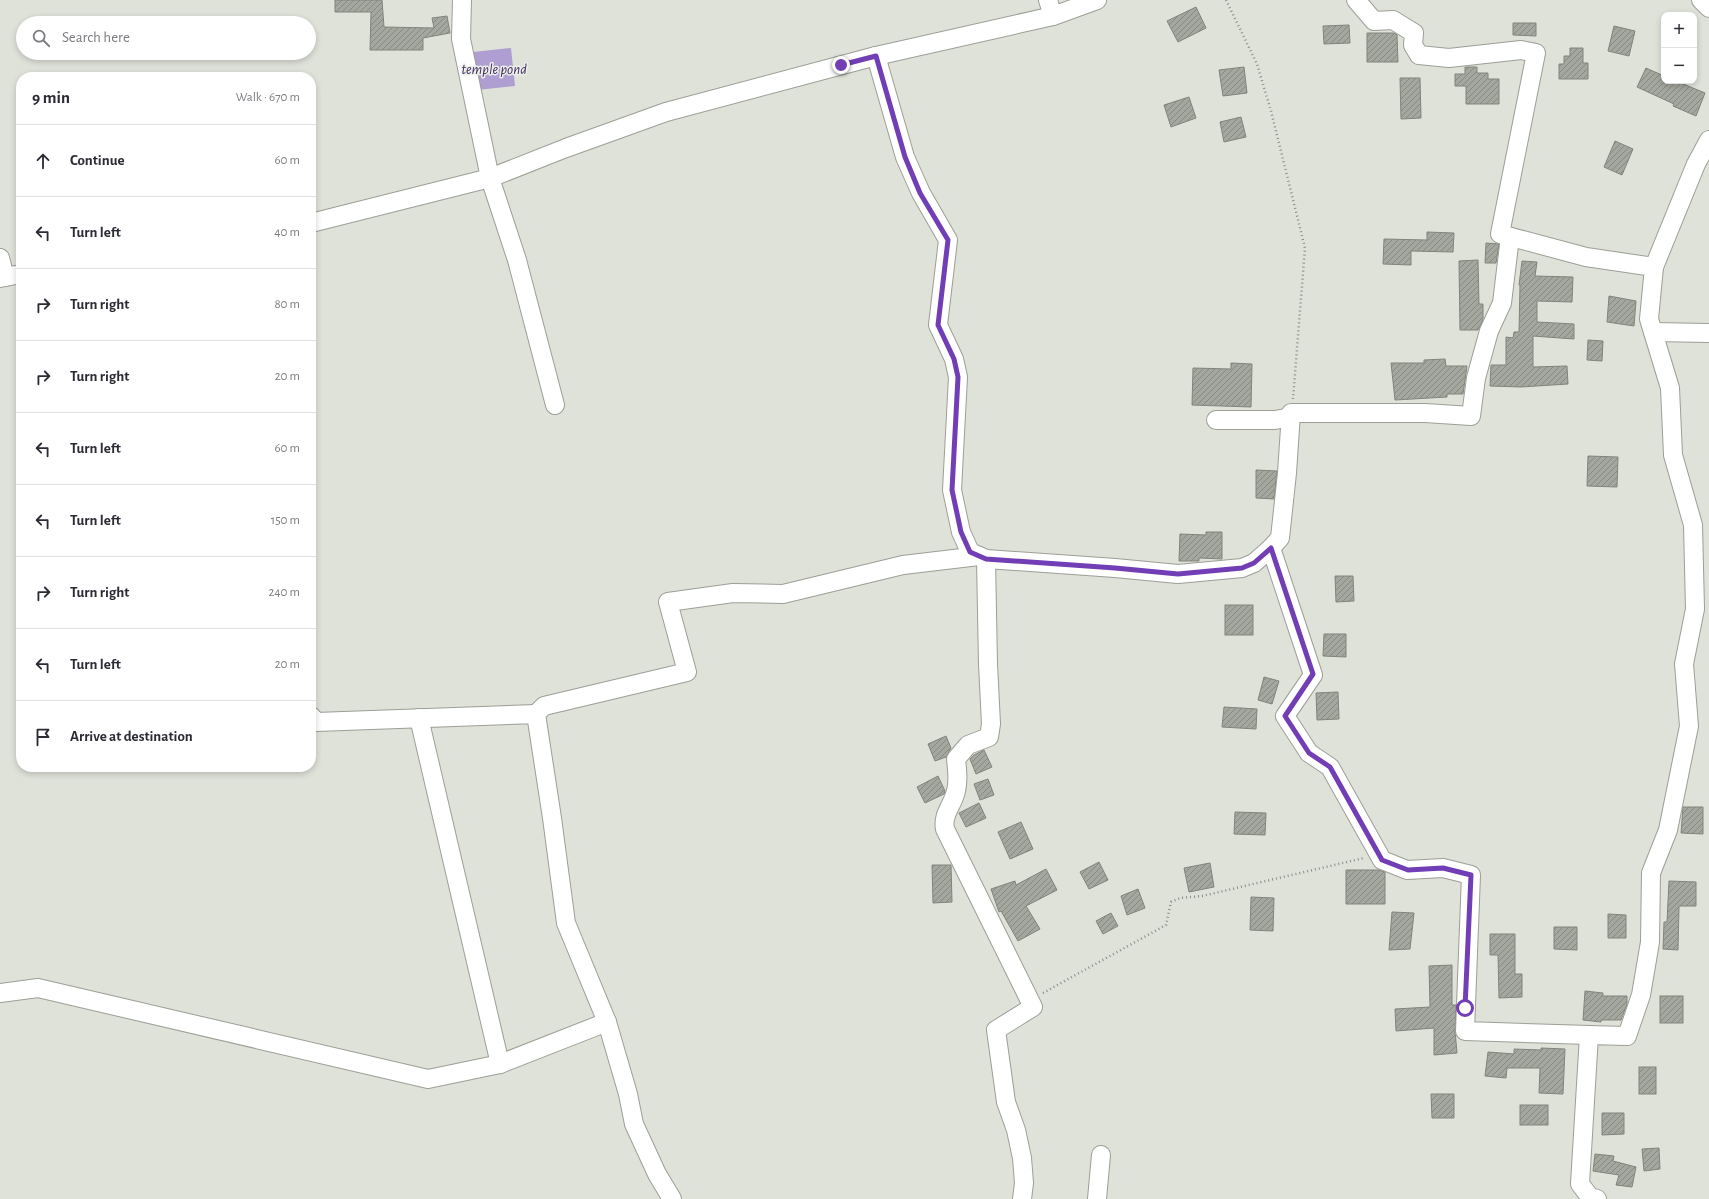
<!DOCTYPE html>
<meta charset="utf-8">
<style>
body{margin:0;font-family:"Alegreya Sans",sans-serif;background:#f2f2f3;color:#2b2b33}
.controls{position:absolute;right:12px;top:12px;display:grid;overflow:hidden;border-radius:8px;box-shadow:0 2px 6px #0003}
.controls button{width:36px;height:36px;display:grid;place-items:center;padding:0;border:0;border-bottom:1px solid #e1e1e2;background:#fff;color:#2b2b33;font:20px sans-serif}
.stop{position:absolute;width:12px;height:12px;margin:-9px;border:3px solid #713eb5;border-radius:50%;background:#fff}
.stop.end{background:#713eb5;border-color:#fff;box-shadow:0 1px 4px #0008}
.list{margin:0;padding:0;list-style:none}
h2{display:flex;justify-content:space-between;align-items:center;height:52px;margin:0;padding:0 16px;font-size:17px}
h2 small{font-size:13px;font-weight:400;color:#7c7c81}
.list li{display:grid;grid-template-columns:26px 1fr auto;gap:12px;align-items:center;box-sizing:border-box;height:72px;padding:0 16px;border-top:1px solid #e1e1e2}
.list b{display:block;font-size:15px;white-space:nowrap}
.list em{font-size:13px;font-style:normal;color:#7c7c81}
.icon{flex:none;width:22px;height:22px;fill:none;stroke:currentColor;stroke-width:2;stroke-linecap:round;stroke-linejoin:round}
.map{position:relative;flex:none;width:1709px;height:1199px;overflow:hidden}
.search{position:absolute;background:#fff;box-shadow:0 2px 6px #0003;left:16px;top:16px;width:300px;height:44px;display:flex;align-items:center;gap:10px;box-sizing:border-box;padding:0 14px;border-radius:22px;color:#7c7c81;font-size:15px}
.panel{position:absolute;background:#fff;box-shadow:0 2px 6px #0003;left:16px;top:72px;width:300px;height:700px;border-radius:16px}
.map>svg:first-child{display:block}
</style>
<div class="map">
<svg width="1709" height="1199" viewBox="0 0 1709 1199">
<defs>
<pattern id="building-hatch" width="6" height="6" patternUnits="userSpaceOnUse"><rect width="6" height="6" fill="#a4a79e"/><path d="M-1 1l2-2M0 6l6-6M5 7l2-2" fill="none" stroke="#868982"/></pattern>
</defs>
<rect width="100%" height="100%" fill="#dfe2d9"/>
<polygon fill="#ae9ed1" points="511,48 515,86 477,90 473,52"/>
<g fill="url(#building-hatch)" stroke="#81847b">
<polygon points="335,0 382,0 384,27 434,28 432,18 447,16 450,33 423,38 423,50 370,50 371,12 335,12"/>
<polygon points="1196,7 1206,28 1178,42 1167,21"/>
<polygon points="1513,23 1536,23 1536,36 1513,35"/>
<polygon points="1349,25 1350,43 1324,44 1323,26"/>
<polygon points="1614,26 1635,31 1629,56 1608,51"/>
<polygon points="1367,33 1394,33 1397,35 1398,62 1367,62"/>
<polygon points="1570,48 1583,48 1583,63 1588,63 1588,79 1559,79 1559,64 1564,64 1564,56 1570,56"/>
<polygon points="1244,67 1247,93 1223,96 1219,70"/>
<polygon points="1465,67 1477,67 1477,73 1488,73 1488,79 1499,79 1499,104 1466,104 1466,86 1455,86 1455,74 1465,74"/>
<polygon points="1646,68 1664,76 1664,81 1676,81 1705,93 1696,116 1673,106 1674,104 1637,87"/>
<polygon points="1400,78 1420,78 1421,118 1401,119"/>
<polygon points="1189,97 1196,118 1171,127 1164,105"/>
<polygon points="1241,117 1246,137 1224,142 1220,122"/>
<polygon points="1615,141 1633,149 1622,175 1604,167"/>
<polygon points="1427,232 1454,233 1453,252 1411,251 1411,265 1383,264 1384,239 1427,240"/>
<polygon points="1486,243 1499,244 1496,263 1485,263"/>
<polygon points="1478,260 1479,304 1483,304 1483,320 1478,330 1460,330 1459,261"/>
<polygon points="1522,261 1537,262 1535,276 1573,277 1572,302 1537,301 1537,322 1574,324 1574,339 1533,336 1533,367 1567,366 1568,384 1521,387 1490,386 1491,365 1506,365 1506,337 1513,338 1514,332 1519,332 1520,285 1519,285"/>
<polygon points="1609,296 1636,301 1634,326 1607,322"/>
<polygon points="1588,340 1603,341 1602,361 1587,360"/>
<polygon points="1445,359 1446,366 1467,366 1463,394 1447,394 1447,397 1395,400 1391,363 1424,363 1424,360"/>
<polygon points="1231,363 1252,364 1251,407 1192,405 1193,368 1231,369"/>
<polygon points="1588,456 1618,457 1617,487 1587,486"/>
<polygon points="1256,470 1277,471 1274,499 1256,498"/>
<polygon points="1206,532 1222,532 1222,559 1199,558 1199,561 1179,561 1180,534 1206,535"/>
<polygon points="1335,576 1353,576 1354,601 1336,602"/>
<rect x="1225" y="605" width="28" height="30"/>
<polygon points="1324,634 1346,634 1346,657 1323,656"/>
<polygon points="1264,677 1279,681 1272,704 1258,700"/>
<polygon points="1338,692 1339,719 1317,720 1316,693"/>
<polygon points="1224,707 1257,709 1256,729 1222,727"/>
<polygon points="946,736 951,748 946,757 935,761 928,744"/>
<polygon points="984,750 992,767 976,774 970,759 974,755"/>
<polygon points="938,776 945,791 944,794 925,803 917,787"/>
<polygon points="988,779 994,795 980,800 974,784"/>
<polygon points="979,803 986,818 966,827 959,813"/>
<polygon points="1683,807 1703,807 1703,834 1681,833"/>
<polygon points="1235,812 1266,813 1265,835 1234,834"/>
<polygon points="1021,822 1033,849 1010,859 998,832"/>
<polygon points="1099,862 1108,880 1089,889 1080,872"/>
<polygon points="1210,863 1214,887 1189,892 1184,868"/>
<polygon points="932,865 951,865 952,902 933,903"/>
<polygon points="1046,869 1057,890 1026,906 1040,929 1018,941 1001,911 999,912 991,889 1015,881 1016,885"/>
<polygon points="1346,870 1378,870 1385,872 1385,904 1346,904"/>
<polygon points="1669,881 1696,882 1696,906 1679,906 1678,950 1663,949 1664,922 1667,922"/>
<polygon points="1138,889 1145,908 1127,915 1121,896"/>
<polygon points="1251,897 1274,898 1273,931 1250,930"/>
<polygon points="1392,912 1414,913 1410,949 1389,950"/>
<polygon points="1111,913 1118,926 1103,934 1096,921"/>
<polygon points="1608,914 1626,915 1626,938 1608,938"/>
<polygon points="1554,927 1577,927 1577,950 1554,949"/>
<polygon points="1490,934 1515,934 1515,974 1522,974 1522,997 1499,998 1498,955 1490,955"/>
<polygon points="1452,965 1452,1005 1456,1005 1455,1031 1457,1053 1434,1055 1434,1028 1396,1031 1395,1009 1430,1007 1429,966"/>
<polygon points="1585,991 1603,993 1603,996 1627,996 1627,1004 1621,1020 1601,1020 1601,1022 1583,1020"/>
<rect x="1660" y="996" width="23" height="27"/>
<polygon points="1541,1048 1565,1049 1563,1094 1539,1093 1540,1068 1507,1068 1506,1078 1485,1076 1488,1052 1514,1054 1514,1049 1541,1050"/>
<rect x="1639" y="1067" width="17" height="27"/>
<polygon points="1431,1094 1454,1094 1454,1118 1432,1118"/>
<rect x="1520" y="1105" width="28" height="20"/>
<polygon points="1602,1113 1624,1113 1624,1134 1602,1135"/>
<polygon points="1659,1148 1660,1169 1644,1171 1642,1149"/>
<polygon points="1595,1154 1614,1156 1613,1161 1636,1167 1632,1187 1616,1185 1619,1175 1593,1171"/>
</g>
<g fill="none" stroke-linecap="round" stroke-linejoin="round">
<defs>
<g id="minor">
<polyline points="462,0 461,39 490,178 517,260 555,405"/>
<polyline points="1048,0 1053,16"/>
<polyline points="1356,0 1374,21 1393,20 1414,33 1413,45 1419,55 1449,58 1521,50 1536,53 1500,234 1586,257 1654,267 1649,319 1670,388 1673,455 1693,525 1695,609 1684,664 1689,726 1668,830 1651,873 1650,942 1641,995 1627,1036 1589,1035 1580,1184 1590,1197 1597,1199"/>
<polyline points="1701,0 1709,8"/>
<path d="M 876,56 L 905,157 L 921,193 L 948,240 L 938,325 L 954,359 L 958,377 L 952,490 L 961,532 L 970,552 L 986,559 L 988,664 L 991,724 L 989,737 L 968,745 L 956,759 C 957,770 959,780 956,791 C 953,805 942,814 945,829 L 1033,1007 L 996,1030 L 1006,1102 L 1016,1130 L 1022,1158 L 1024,1183 L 1022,1199"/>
<polyline points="311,223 490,178 566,148 666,112 876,56 1053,16 1097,0"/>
<polyline points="0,258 5,277"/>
<polyline points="1654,267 1696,164 1709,140"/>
<polyline points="0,278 21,274"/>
<polyline points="1653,332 1709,333"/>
<polyline points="1216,420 1275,420 1291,417"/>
<polyline points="1271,548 1280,538 1287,473 1291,413 1425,413 1471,416 1476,378 1489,331 1502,303 1510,237"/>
<polyline points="986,559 1115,568 1178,574 1242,568 1254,563 1271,548 1313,675 1285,716 1309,753 1330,767 1382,860 1407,870 1443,868 1471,875 1465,1031 1589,1035"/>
<polyline points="536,714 544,706 687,672 668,602 733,593 783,594 903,565 979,556"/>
<polyline points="311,716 316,722 536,714 552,818 566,923 607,1022 628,1094 634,1124 657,1174 672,1199"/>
<polyline points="419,718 500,1064"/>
<polyline points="0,993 38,988 428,1079 500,1064 607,1022"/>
<polyline points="1097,1199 1101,1155"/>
</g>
</defs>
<use href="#minor" stroke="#9c9f96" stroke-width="20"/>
<g stroke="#8b8d87" stroke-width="2.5" stroke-dasharray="1 3" stroke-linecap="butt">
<polyline points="1226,0 1257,64 1271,111 1305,248 1293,399"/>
<polyline points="1043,993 1166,925 1171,902 1180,898 1202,896 1364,858"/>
</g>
<use href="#minor" stroke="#fff" stroke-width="18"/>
</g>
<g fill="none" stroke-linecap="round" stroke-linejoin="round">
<polyline stroke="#713eb5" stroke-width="5" points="841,65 876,56 905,157 920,193 948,240 938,325 954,359 958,377 952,490 961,532 970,552 986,559 1115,568 1178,574 1242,568 1254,563 1271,548 1313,674 1285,716 1309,753 1330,767 1382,860 1408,870 1443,868 1471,875 1465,1008"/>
</g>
<g text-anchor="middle" stroke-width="3" stroke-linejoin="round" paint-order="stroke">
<g font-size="15" font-style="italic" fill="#422967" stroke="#ecf0e6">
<text x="494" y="74">temple pond</text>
</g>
</g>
</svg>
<div class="controls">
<button>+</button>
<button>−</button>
</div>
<div class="stop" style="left:1465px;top:1008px"></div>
<div class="stop end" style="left:841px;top:65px"></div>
<div class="search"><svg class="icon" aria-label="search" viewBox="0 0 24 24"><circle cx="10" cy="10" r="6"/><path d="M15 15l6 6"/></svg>Search here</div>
<section class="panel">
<h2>9 min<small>Walk · 670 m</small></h2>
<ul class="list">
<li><svg class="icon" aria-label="ahead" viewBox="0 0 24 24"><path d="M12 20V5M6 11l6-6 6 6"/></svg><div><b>Continue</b></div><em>60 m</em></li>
<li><svg class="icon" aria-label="left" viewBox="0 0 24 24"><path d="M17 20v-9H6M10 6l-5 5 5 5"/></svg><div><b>Turn left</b></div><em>40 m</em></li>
<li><svg class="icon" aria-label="right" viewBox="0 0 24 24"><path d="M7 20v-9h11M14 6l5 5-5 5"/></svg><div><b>Turn right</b></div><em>80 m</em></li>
<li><svg class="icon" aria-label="right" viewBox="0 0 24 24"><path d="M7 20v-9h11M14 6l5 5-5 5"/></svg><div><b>Turn right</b></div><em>20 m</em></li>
<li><svg class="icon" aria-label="left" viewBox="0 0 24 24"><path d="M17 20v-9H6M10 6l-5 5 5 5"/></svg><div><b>Turn left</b></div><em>60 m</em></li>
<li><svg class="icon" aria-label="left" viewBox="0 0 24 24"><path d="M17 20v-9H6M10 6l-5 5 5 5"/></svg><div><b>Turn left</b></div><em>150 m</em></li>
<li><svg class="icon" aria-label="right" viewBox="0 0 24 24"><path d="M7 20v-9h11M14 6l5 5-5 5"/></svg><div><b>Turn right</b></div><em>240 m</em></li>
<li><svg class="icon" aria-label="left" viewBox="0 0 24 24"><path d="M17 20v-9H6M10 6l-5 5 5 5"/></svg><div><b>Turn left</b></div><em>20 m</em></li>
<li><svg class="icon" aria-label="arrive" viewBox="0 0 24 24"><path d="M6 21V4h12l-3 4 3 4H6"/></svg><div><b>Arrive at destination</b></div></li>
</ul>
</section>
</div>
